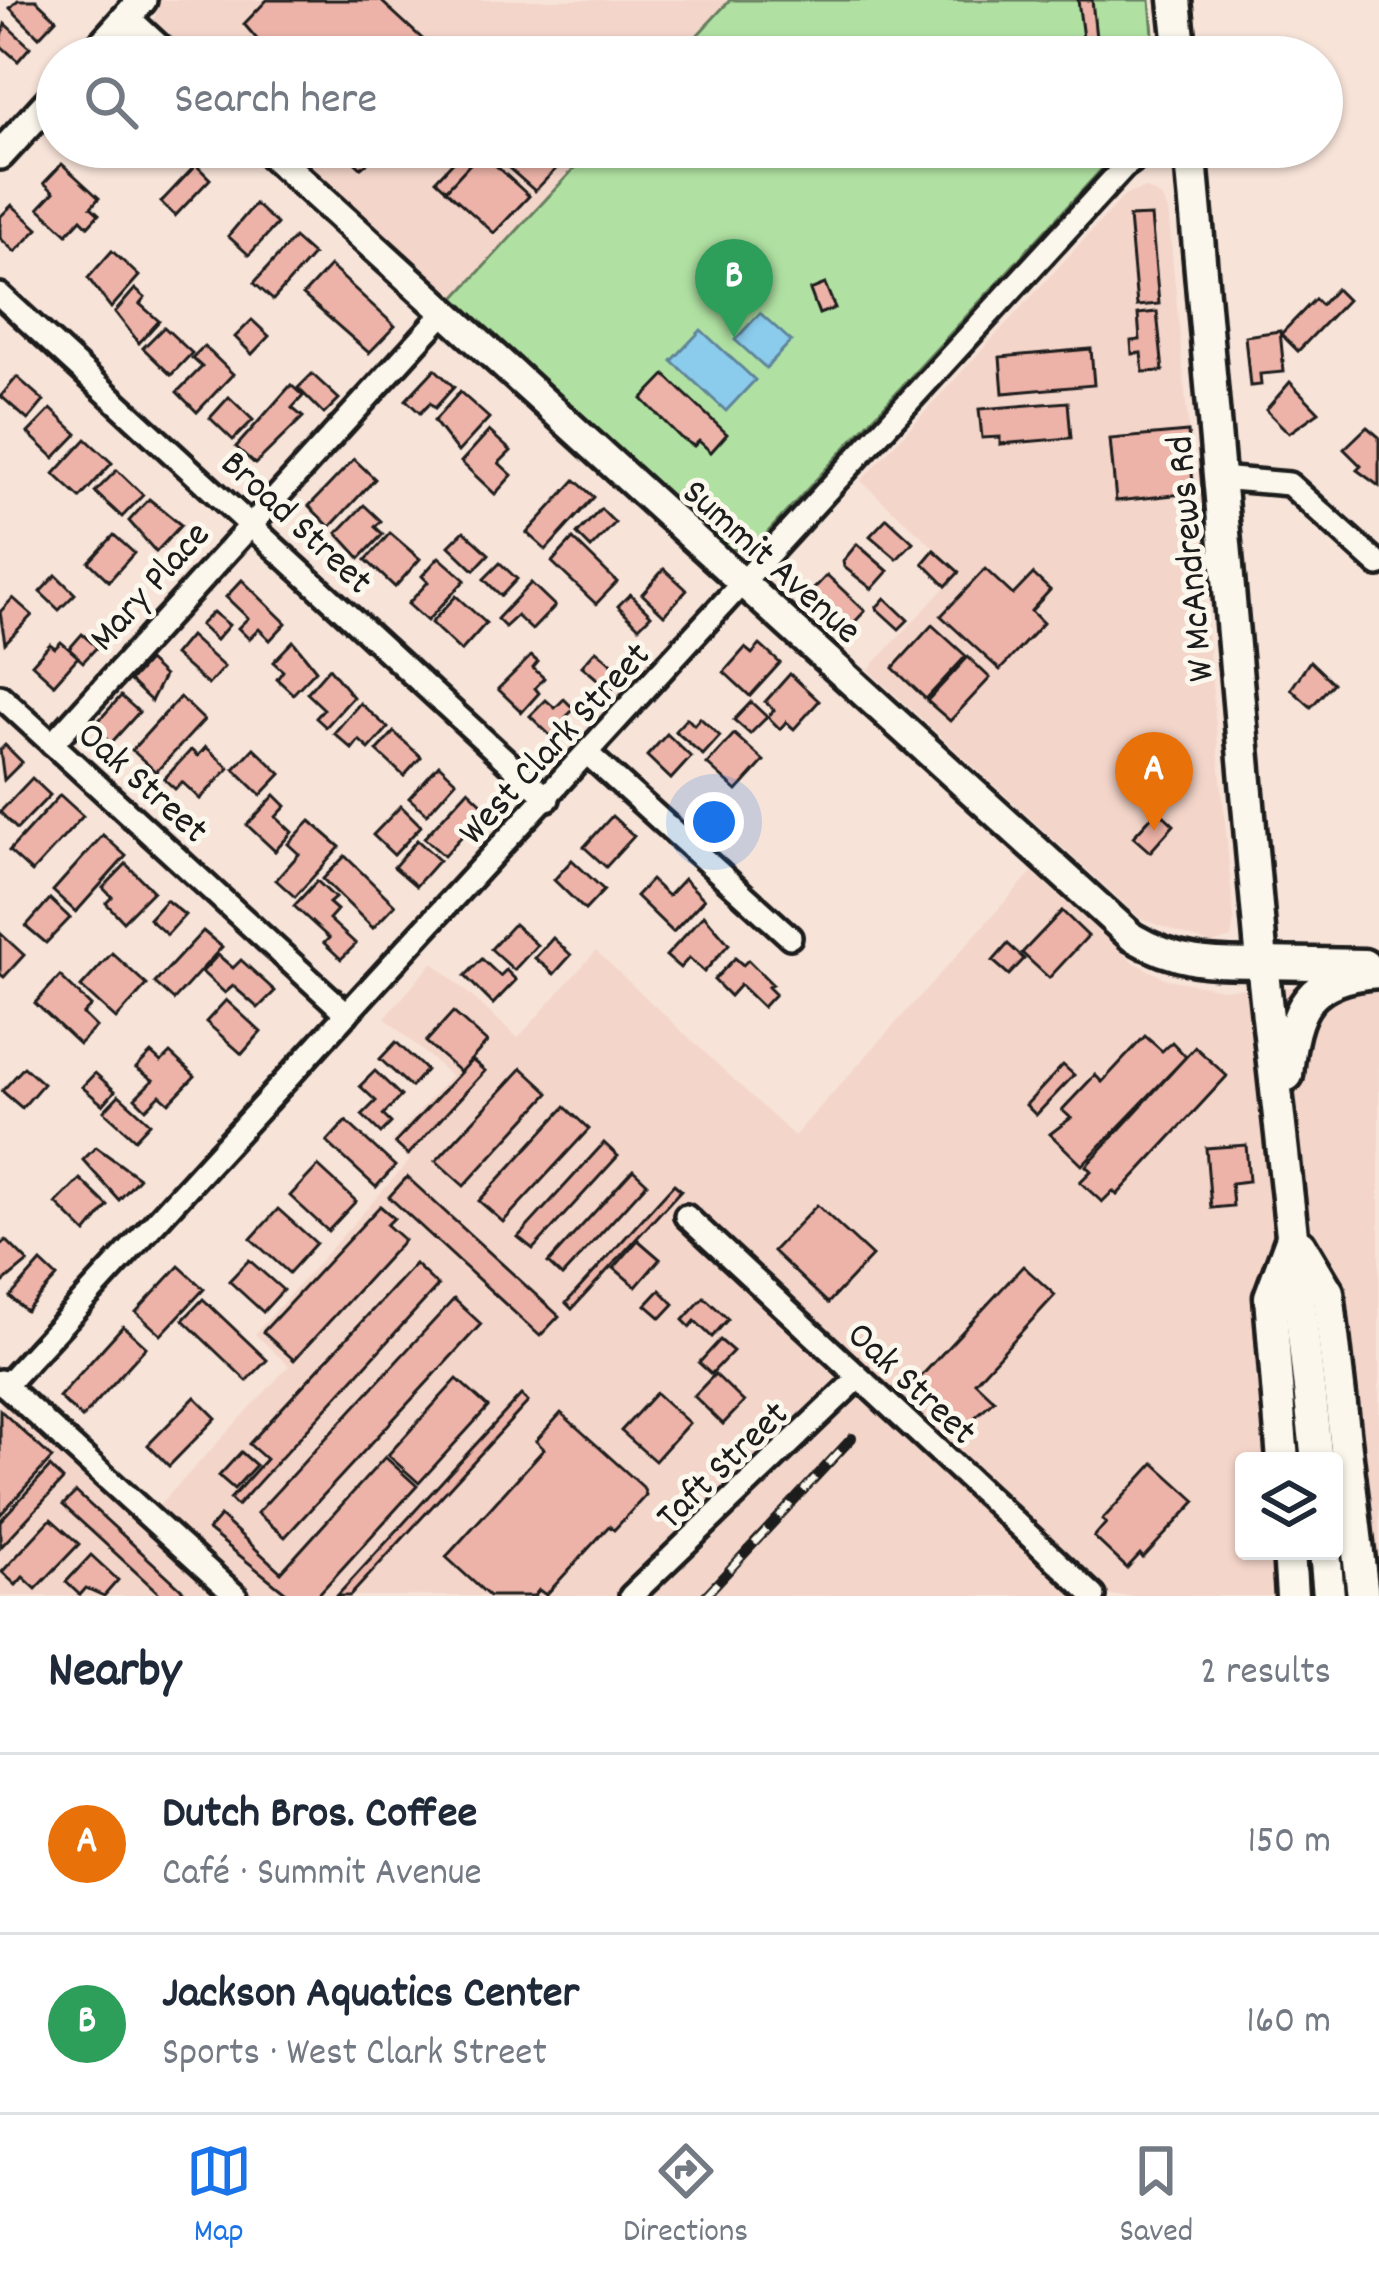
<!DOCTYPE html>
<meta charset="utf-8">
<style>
body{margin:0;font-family:Dekko,sans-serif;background:#f6f6f7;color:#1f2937}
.controls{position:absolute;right:36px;bottom:36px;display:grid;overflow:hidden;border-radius:12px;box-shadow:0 3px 9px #0004}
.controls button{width:108px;height:108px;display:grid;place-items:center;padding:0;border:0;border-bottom:3px solid #e0e1e3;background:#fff;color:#1f2937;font:60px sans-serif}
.you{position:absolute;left:714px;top:822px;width:42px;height:42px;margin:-30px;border:9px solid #fff;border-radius:50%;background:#1a73e8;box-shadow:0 0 0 18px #1a73e833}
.badge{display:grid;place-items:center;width:78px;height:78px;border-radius:50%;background:#1a73e8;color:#fff;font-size:39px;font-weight:700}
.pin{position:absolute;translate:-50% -99px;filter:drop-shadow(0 3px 6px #0008)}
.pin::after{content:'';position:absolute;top:63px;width:42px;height:36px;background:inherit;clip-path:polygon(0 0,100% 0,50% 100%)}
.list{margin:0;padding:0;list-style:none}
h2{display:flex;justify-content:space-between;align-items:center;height:156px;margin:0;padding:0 48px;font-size:51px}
h2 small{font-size:39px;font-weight:400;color:#747a83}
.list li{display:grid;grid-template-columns:78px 1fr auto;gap:36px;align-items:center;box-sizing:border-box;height:180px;padding:0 48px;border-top:3px solid #e0e1e3}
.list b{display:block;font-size:45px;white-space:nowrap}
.list p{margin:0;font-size:39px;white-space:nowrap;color:#747a83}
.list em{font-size:39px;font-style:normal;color:#747a83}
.icon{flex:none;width:66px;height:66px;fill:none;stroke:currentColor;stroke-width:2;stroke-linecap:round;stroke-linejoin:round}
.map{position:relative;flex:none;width:1379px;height:1596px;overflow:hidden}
.search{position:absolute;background:#fff;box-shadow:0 3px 9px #0004;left:36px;right:36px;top:36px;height:132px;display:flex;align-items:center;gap:30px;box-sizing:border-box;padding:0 42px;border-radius:66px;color:#747a83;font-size:45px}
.sheet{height:516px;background:#fff}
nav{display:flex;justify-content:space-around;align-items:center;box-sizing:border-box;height:168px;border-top:3px solid #e0e1e3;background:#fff;font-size:33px;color:#747a83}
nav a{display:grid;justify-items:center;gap:6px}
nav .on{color:#1a73e8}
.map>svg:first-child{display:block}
</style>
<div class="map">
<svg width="1379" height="1596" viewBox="0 0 1379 1596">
<rect width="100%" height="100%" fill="#f7e3d8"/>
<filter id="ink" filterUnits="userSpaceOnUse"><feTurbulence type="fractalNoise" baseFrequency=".00833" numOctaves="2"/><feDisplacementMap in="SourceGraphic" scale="24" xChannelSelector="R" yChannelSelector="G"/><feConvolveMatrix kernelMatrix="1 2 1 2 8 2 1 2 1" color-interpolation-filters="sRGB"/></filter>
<g filter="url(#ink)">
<g fill="#f4d5ca" fill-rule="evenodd">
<polygon points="160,0 730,0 677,57 193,57 154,20"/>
<polygon points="291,147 594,147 455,298"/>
<polygon points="1145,188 1160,196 1168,210 1234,920 1231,938 1212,944 1141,919 868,670 960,571 861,481 1125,195"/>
<path d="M 1032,872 L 1133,962 L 1166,979 L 1222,989 L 1345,986 L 1379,991 L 1379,1596 L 0,1596 L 0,1397 L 140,1526 L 289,1366 L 255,1334 L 410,1160 L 391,1142 L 451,1076 L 385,1018 L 433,962 L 518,1038 L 596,951 L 794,1136 ZM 1244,1461 L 1334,1461 L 1334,1551 L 1244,1551 Z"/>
</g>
<g fill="#b0e1a2" stroke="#667e5f" stroke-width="3">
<polygon points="730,0 1150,0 1155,57 677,57"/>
<polygon points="594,147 1122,147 755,546 730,550 455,298"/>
</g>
<g fill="#8bcbec" stroke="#5f8599" stroke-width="3">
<polygon points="760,313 791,341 766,368 735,340"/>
<polygon points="701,330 755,380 726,411 672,361"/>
</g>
<g fill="#edb3a8" stroke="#1c1c1c" stroke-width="3">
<polygon points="18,0 36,0 56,19 39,37 10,8"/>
<polygon points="267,0 380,0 442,57 281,57 271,49 268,52 244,24"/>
<polygon points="1078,0 1092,0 1096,38 1082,57 1064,57 1083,38"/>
<polygon points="5,24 30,47 18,61 0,45"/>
<polygon points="107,147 156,147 158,149 136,162 128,155 123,161"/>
<polygon points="338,147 387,147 361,168"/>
<polygon points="467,147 481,152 447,190 436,180"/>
<polygon points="538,147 573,151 535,191 509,168 517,159 522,164"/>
<polygon points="481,152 529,196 494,233 446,190"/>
<polygon points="62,164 99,198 91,207 99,214 88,226 81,219 67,234 39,208 54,192 44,183"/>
<polygon points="196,165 210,179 175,216 161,202"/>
<polygon points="255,204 277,224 249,255 228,236"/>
<polygon points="12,205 38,229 15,252 0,238 0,217"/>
<polygon points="1151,216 1159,304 1137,306 1129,217"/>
<polygon points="294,238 313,255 273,300 254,283"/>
<polygon points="112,251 139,276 111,308 88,278"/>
<polygon points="330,266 395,326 369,353 303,295"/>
<polygon points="825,284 835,308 819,314 810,290"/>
<polygon points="135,289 145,298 140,304 159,321 139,343 115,312"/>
<polygon points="1336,289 1347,300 1298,351 1281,334 1315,299 1321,305"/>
<polygon points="1157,312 1163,371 1143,372 1141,353 1132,354 1131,341 1140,340 1138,314"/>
<polygon points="252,320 269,336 252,354 235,337"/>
<polygon points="164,327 192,353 171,375 143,348"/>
<polygon points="1280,331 1284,372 1260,374 1261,385 1250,386 1245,336"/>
<polygon points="204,346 233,374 197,412 177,392 202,367 192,358"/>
<polygon points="1091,349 1094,385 1003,393 1000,357"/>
<polygon points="435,369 454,387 435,408 430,403 420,413 406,400"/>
<polygon points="312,374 339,399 324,414 298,388"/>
<polygon points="665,375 727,434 711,452 699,441 694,446 681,438 642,399"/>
<polygon points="17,377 44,401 28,420 1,396"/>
<polygon points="1290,382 1319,412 1289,433 1266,410"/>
<polygon points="291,385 303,396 292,408 303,417 255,464 236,447"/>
<polygon points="460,392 489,418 458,452 434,421"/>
<polygon points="229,397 253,420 233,440 210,418"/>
<polygon points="1068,402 1071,438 1000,444 1000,437 982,438 979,409"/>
<polygon points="51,409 77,434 54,458 28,433"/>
<polygon points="1367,427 1379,437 1379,486 1357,470 1361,466 1344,449"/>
<polygon points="489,431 511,451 499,463 512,475 495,494 461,462"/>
<polygon points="1188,432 1194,493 1116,501 1110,439"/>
<polygon points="86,439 112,463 80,498 54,474"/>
<polygon points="354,459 375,479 330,527 309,506"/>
<polygon points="117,470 143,495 122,517 95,492"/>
<polygon points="575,480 594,497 546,550 527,533"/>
<polygon points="149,499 181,525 156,552 129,521"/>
<polygon points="364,505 381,521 375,527 383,534 360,558 337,533"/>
<polygon points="601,509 615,523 591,548 577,534"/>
<polygon points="887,518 913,542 897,559 870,536"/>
<polygon points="464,531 489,554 474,570 449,546"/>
<polygon points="390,533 420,559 395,587 366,560"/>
<polygon points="114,535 134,553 109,581 89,562"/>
<polygon points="573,539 617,582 596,604 552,562"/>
<polygon points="857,544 888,571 872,589 844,567 843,561"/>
<polygon points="934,550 959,572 946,586 923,563"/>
<polygon points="439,557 465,580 427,621 408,604 428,582 422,576"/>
<polygon points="500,563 517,579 501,596 484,579"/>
<polygon points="664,569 687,590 664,615 642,594"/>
<polygon points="985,569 1013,595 1033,574 1050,590 1031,611 1043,623 1000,670 941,616"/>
<polygon points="56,575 75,594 59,610 40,592"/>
<polygon points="827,575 865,611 848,629 809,594"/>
<polygon points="242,580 286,623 270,640 259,629 249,639 238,628 248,618 226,597"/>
<polygon points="531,583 555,606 532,630 517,616 505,627 497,619"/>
<polygon points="630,594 651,615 639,627 618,606"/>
<polygon points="456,596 486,623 461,651 431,623"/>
<polygon points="13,598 32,615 5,643 0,612"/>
<polygon points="885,598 908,620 899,629 876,608"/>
<polygon points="213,612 229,625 216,640 200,625"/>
<polygon points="932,625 966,656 926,699 893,668"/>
<polygon points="82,634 97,647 83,662 69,649"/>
<polygon points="190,636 224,667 208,685 174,655"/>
<polygon points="293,641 316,670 293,694 277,679 283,671 273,662"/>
<polygon points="61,642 78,657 54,684 32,664 50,644 55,648"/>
<polygon points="760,645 780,663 750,696 724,672 745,648 752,654"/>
<polygon points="596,650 625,675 611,691 582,666"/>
<polygon points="531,656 538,662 533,668 544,678 535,688 539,693 522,712 498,689"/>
<polygon points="968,657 990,678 950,721 927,701"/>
<polygon points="148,661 164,676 151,701 130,681"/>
<polygon points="1310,661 1333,683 1311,707 1291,689"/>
<polygon points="329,668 353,697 326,727 316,718 324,709 307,693"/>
<polygon points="790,674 819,701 794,729 786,722 780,729 768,717 774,710 765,702"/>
<polygon points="121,696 139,712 111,743 93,727"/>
<polygon points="180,697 204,720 156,772 132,750"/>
<polygon points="564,699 574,709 566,717 571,723 555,740 530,716 546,700 555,708"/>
<polygon points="751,702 767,717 750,734 734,720"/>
<polygon points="360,703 388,728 369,749 359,740 352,749 334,733"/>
<polygon points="687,718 694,725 700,718 720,736 703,755 675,731"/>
<polygon points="394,732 421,757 404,776 377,751"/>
<polygon points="667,734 691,757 671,779 647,756"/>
<polygon points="734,734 764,761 737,791 707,764"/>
<polygon points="5,745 22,762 4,780 0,750"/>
<polygon points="206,747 229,768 200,799 182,782 175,789 164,779 191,750 198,756"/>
<polygon points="254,748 281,774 261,795 234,769"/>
<polygon points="439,765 456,781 427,814 409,798"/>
<polygon points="32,778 50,795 17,829 0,812"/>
<polygon points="468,790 487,808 444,856 424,838"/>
<polygon points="60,795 83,816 32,872 9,851"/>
<polygon points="275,795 286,806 276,817 292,832 275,851 247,825"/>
<polygon points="401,806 421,826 394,855 373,835"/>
<polygon points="1158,810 1174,825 1150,852 1133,837"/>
<polygon points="612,816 634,836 606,867 584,847"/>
<polygon points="310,821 340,847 295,897 276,880 299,854 288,844"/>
<polygon points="103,835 126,856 76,912 53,891"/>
<polygon points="417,840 439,860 416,886 394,867"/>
<polygon points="345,856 395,905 373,928 323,879"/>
<polygon points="572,860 604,890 585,910 554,880"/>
<polygon points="126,864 153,891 123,921 106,903 112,897 103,888"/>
<polygon points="684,879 704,899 673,932 636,896 651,880 668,896"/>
<polygon points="317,881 335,898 329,903 337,910 329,919 356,944 341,959 324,943 329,938 294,906"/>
<polygon points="50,899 70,918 46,943 26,926"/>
<polygon points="166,900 185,915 167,935 149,919"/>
<polygon points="1062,911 1088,936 1049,978 1022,953"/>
<polygon points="704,915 729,944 704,972 689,958 680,968 666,956"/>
<polygon points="514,924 537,945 514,970 491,949"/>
<polygon points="203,931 222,947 174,1000 155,983"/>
<polygon points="0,933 24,955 4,977 0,974"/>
<polygon points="553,938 571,955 554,974 535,958"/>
<polygon points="1008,944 1024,959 1009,975 993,961"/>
<polygon points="112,953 147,985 116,1019 81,987"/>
<polygon points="218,955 233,968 241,960 275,991 258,1008 233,986 225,993 202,972"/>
<polygon points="735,958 743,965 748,960 772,984 768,987 775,994 763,1007 740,985 730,996 714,980"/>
<polygon points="482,959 500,976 506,970 516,980 493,1004 465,976"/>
<polygon points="60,976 91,1006 83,1014 96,1027 79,1044 35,1003"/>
<polygon points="226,1000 261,1032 242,1054 206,1022"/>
<polygon points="453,1012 487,1042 460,1072 426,1042"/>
<polygon points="1145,1036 1162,1051 1172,1042 1186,1057 1082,1165 1050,1134 1071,1118 1062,1110 1095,1075 1102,1082"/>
<polygon points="396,1042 426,1070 411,1087 380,1059"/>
<polygon points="1195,1047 1227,1076 1117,1195 1113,1191 1102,1202 1080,1182 1091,1171 1086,1166"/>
<polygon points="151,1053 161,1062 170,1053 195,1076 169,1103 160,1095 146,1109 135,1098 153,1080 136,1068"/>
<polygon points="472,1060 485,1071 408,1155 395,1143"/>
<polygon points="1063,1065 1074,1075 1036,1115 1026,1105"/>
<polygon points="24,1067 43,1084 22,1108 2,1091"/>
<polygon points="522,1068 549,1093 464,1186 436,1161"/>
<polygon points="375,1071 401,1096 383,1115 391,1123 381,1133 362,1115 376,1101 360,1086"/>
<polygon points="95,1073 115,1091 103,1105 82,1087"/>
<polygon points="119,1095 150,1123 135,1139 104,1111"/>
<polygon points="565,1107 589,1129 503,1222 479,1201"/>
<polygon points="346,1121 395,1166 376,1187 327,1142"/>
<polygon points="604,1143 618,1156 533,1249 518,1237"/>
<polygon points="1246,1145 1249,1181 1231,1183 1233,1206 1211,1208 1206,1148"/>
<polygon points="96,1147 139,1178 119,1200 83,1160"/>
<polygon points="318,1166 356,1201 328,1231 290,1196"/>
<polygon points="633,1170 647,1183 562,1276 548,1263"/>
<polygon points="407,1177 559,1316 540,1336 389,1197"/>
<polygon points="80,1179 108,1206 86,1233 56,1203"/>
<polygon points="674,1184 681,1190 572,1309 566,1303"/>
<polygon points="817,1205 872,1256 828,1303 773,1251"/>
<polygon points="380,1206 394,1218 387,1225 404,1240 294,1360 263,1332"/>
<polygon points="278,1209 316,1243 289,1273 251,1239"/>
<polygon points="6,1240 28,1262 0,1285 0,1246"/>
<polygon points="638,1240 660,1259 636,1287 614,1268"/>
<polygon points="249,1260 283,1290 263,1312 229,1281"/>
<polygon points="41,1262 57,1277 26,1311 10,1297"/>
<polygon points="415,1264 438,1286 237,1506 230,1499 266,1459 249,1444"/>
<polygon points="179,1266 204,1289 161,1335 136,1312"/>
<polygon points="1023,1266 1055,1295 975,1382 994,1400 962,1429 914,1384"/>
<polygon points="660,1290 674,1304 661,1318 646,1305"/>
<polygon points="704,1297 728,1319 712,1337 695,1321 690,1327 683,1320"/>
<polygon points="203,1299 267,1360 247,1381 183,1320"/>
<polygon points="454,1299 481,1324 285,1537 257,1513"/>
<polygon points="123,1326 146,1347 82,1418 59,1397"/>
<polygon points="720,1340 733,1351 711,1374 699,1363"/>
<polygon points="715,1374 744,1402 723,1424 694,1396"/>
<polygon points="457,1379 488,1407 419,1483 388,1455"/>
<polygon points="656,1393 689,1423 655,1461 621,1431"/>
<polygon points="521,1395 528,1402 350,1596 337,1596"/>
<polygon points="195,1397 216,1418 169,1466 148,1445"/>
<polygon points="0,1410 52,1458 0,1515"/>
<polygon points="561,1413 643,1487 646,1495 614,1530 609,1526 546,1595 539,1590 534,1596 489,1596 446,1557 544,1449 536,1441"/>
<polygon points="241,1452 256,1465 234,1489 219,1476"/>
<polygon points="385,1457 417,1486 317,1596 290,1596 208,1530 220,1516 281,1572"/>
<polygon points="1154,1463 1196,1501 1143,1558 1140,1554 1127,1568 1094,1537 1106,1523 1102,1520"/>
<polygon points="50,1467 63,1480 0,1548 0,1521"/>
<polygon points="76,1492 189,1596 162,1596 63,1505"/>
<polygon points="51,1519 79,1544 36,1589 23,1577 16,1585 2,1572"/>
<polygon points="91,1555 118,1580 104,1596 86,1588 80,1595 66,1582"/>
</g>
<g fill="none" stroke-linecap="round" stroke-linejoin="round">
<defs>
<g id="minor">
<polyline points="0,295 548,799"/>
<polyline points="1219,478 1289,484 1379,565"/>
<polyline points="0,696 347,1014"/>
<polyline points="52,744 443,314"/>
<polyline points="589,755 790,937"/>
<polyline points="686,1216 1094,1596"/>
<polyline points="0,1381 236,1596"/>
<polyline points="5,1386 1124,167 1152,147"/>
<polyline points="631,1596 857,1379"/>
</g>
<g id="tertiary">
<polyline points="126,19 167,57"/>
<polyline points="91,57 142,0"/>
<path d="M 264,147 L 1132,937 C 1176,963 1212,964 1262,963"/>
<polyline points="0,155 57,93"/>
</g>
<g id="secondary">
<polyline points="1175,0 1181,57"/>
<polyline points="1190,147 1262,963 1317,1461"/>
<polyline points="1262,963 1364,965"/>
<path d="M 1287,1075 C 1293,1008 1307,977 1379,972"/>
<polyline points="1300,1245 1328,1292 1363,1596"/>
<polyline points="1283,1461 1270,1297 1291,1240"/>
<polyline points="1289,1551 1292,1596"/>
<polyline points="1325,1551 1329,1596"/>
</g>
</defs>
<use href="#minor" stroke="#1c1c1c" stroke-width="30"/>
<use href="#tertiary" stroke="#1c1c1c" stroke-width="36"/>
<use href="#secondary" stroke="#1c1c1c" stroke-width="39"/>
<use href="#minor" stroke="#fbf7ec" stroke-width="21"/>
<use href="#tertiary" stroke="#fbf7ec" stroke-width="27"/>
<use href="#secondary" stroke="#fbf7ec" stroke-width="30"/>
<defs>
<polyline id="rail" points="705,1596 852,1438"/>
</defs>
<use href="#rail" stroke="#1c1c1c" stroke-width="10"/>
<use href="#rail" stroke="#fbf7ec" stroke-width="6" stroke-dasharray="18" stroke-linecap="butt"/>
</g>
</g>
<g text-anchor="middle" stroke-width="10" stroke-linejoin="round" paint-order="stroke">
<g font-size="39" fill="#1c1c1c" stroke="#fbf7ec">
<text transform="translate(299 520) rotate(43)" y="14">Broad Street</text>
<text transform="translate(774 559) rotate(42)" y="14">Summit Avenue</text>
<text transform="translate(1187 559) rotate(-95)" y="14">W McAndrews Rd</text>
<text transform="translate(147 584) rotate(-48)" y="14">Mary Place</text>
<text transform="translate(552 741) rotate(-47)" y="14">West Clark Street</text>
<text transform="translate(145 780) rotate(42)" y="14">Oak Street</text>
<text transform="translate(914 1381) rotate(43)" y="14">Oak Street</text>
<text transform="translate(720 1463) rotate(-44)" y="14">Taft Street</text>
</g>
</g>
</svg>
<div class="controls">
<button><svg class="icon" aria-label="layers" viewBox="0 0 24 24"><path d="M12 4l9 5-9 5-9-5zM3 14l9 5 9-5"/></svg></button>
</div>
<div class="you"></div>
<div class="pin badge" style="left:1154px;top:831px;background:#e8710a">A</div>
<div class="pin badge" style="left:734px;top:338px;background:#2e9e5b">B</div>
<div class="search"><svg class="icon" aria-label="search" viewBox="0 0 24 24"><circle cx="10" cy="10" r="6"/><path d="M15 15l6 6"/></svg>Search here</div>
</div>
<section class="sheet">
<h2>Nearby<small>2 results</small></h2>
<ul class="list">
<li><span class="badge" style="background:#e8710a">A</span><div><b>Dutch Bros. Coffee</b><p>Café · Summit Avenue</p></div><em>150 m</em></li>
<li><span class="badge" style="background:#2e9e5b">B</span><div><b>Jackson Aquatics Center</b><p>Sports · West Clark Street</p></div><em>160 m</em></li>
</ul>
</section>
<nav>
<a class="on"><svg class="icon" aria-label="map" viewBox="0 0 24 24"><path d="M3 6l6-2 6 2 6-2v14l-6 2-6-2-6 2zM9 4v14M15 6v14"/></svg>Map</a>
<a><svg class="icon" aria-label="directions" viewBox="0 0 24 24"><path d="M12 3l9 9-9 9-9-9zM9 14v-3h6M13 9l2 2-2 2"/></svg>Directions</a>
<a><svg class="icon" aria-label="saved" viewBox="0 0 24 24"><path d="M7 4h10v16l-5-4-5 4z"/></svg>Saved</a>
</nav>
